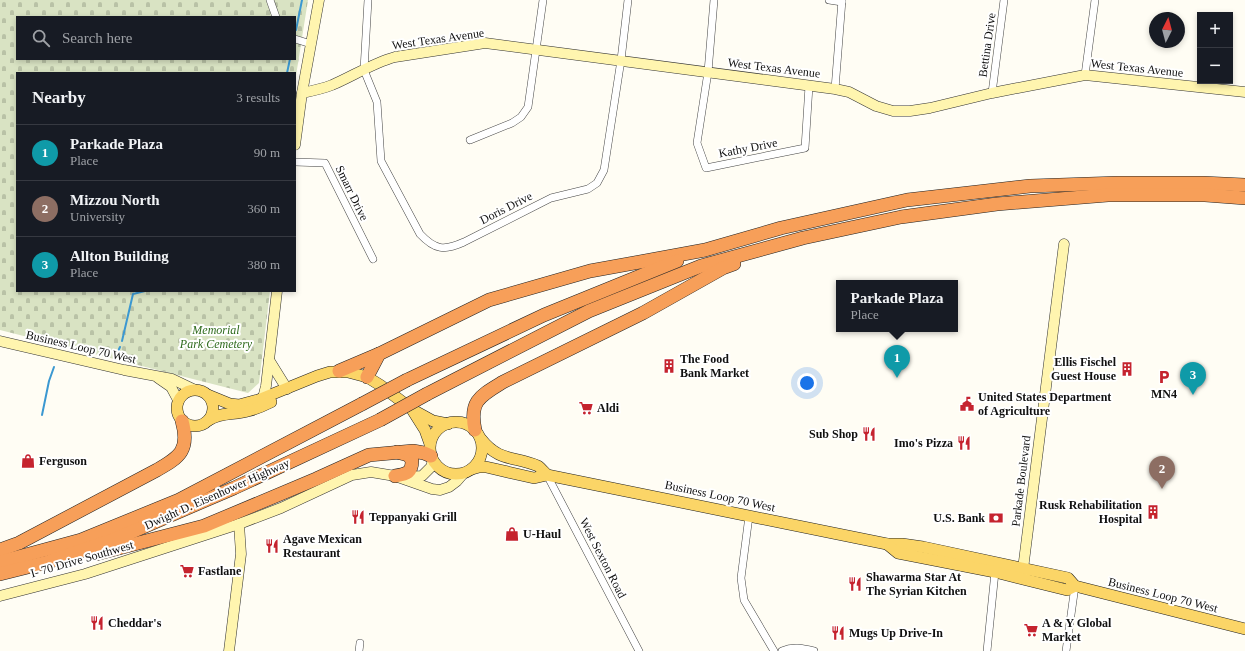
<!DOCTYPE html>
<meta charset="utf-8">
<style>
body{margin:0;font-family:Georgia,serif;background:#20242c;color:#f1f3f6}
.controls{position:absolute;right:12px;top:12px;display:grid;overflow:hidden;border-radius:0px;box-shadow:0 2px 6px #0003}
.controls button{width:36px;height:36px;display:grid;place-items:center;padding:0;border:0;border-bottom:1px solid #363941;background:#171b24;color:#f1f3f6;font:20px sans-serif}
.compass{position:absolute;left:1149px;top:12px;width:36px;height:36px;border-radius:50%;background:#171b24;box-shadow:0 2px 6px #0003;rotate:6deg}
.you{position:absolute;left:807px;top:383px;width:14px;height:14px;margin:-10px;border:3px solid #fff;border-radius:50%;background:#1a73e8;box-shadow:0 0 0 6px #1a73e833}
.badge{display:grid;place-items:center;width:26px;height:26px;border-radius:50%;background:#b45309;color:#fff;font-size:13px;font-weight:700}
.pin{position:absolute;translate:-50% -33px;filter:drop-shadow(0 1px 2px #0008)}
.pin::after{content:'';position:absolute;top:21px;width:14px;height:12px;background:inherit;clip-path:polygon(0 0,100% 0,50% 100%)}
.popup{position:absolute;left:836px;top:280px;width:122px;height:52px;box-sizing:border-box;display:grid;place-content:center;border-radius:0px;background:#171b24;filter:drop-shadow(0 1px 3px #0005);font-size:13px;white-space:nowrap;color:#9ea1a6}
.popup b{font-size:15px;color:#f1f3f6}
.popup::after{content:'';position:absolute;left:50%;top:100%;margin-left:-8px;border:8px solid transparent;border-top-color:#171b24}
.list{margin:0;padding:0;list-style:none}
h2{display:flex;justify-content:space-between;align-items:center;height:52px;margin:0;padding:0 16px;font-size:17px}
h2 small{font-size:13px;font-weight:400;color:#9ea1a6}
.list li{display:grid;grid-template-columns:26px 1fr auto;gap:12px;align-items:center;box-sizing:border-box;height:56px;padding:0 16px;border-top:1px solid #363941}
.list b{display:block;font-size:15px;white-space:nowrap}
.list p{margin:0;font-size:13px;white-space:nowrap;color:#9ea1a6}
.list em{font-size:13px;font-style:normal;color:#9ea1a6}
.icon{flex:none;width:22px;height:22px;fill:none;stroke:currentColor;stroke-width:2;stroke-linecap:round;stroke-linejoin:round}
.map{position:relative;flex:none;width:1245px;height:651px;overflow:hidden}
.search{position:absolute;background:#171b24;box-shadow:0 2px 6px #0003;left:16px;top:16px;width:280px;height:44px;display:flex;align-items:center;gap:10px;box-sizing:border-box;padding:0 14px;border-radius:0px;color:#9ea1a6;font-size:15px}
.panel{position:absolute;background:#171b24;box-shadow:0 2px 6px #0003;left:16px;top:72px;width:280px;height:220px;border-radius:0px}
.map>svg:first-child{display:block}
</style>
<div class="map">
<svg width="1245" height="651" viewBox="0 0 1245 651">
<defs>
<pattern id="cemetery-stones" width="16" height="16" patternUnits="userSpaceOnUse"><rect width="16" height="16" fill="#d9e3c3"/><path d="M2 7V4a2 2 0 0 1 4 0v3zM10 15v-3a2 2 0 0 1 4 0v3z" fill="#b9c2a6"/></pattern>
</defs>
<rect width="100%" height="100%" fill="#fffdf4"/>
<path fill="url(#cemetery-stones)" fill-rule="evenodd" d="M 0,0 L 308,0 L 295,82 L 295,73 L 17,73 L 17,291 L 270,291 L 259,383 L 248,393 L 0,330 ZM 17,17 L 295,17 L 295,59 L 17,59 Z"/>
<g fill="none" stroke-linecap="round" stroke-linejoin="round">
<g stroke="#3b98d1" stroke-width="2">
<polyline points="296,30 302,0"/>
<polyline points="287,73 290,59"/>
<polyline points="122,341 133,294 145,291"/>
<polyline points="115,358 120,347"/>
<polyline points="42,415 49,381 54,367"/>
</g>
<defs>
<g id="street">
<polyline points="270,0 276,17"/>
<path d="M 368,0 L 364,70 L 377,102 L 381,161 L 420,234 C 435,250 444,251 464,242 L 551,198 L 588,189 L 597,183 L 604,170 L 621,60 L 628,0"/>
<polyline points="714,0 708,72 697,143 706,168 805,148 809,86"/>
<polyline points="829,0 842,2"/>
<polyline points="295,39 311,44"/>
<polyline points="1085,75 1095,0"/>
<polyline points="835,89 842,0"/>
<polyline points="992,93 1004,0"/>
<polyline points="470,140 512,123 521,117 528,107 543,0"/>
<polyline points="295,162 325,163 373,259"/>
<polyline points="547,475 639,651"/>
<polyline points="749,516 741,578 744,600 774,651"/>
<polyline points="359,651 360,643"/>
<path d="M 782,651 C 793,646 802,648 814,651"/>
<polyline points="987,651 995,572"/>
<polyline points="1066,651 1075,586"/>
</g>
<g id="secondary">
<path d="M 302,93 C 312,91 322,89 332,85 C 353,76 373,63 395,57 L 485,43 L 835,89 L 849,92 L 876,106 L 893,111 L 910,111 L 930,108 L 992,93 L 1085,75 L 1245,92"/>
<polyline points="295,145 302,93 319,0"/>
<polyline points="0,341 124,370 172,379 193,389"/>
<polyline points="269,360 287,389"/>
<polyline points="158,378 171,387 178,400"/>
<polyline points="263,398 266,386 277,291"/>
<polyline points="407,477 422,476 431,467 433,460"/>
<polyline points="1022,577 1064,244"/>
<polyline points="0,596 85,574 239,524 281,508 352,475 371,472 395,476 432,489 440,490 449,487 457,481 464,473"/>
<polyline points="229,651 241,554 239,524"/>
</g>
<g id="primary">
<circle cx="195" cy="408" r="18"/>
<polyline points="208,395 230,404 239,405 258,400 317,376 330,372 348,372 367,377 380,385 413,410 433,421 448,424"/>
<polyline points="413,411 425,430 430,444"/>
<path d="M 209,420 C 221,412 234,415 248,411 C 256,409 263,406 271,402"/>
<circle cx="456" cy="448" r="26"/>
<path d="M 481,439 C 499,462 514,456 538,466 C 541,468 544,472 547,475"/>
<polyline points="472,469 479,467 486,467 534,478 547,475 887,544 902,544 923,547 1068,578 1075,586 1245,629"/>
<polyline points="887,544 898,553 995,572 1067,590 1075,586"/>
</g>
<g id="highway">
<polyline points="339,371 379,354"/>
<polyline points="367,377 379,354 489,300 590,271 705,250 781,228 907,200 1030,186 1118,183 1203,183 1245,185"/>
<polyline points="407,380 544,315 677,261"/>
<polyline points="427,394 589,311 701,266 803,238 901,217 997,204 1108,195 1205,195 1245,198"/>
<path d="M 475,430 C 469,401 480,396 503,382 L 643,313 L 723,268 L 734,264"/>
<path d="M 395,476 C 407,474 412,473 412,460 L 408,455 L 397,452"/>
<path d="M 0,550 L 19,543 L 157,470 C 180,457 190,450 182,421"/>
<polyline points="96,554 204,526 316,479 369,455 413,451 424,453 431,456"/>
<polyline points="0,562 81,540 179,500 362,404"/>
<polyline points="0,574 48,562 113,540 234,488 380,420"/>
</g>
</defs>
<use href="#street" stroke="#434343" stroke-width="8"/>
<use href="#secondary" stroke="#323232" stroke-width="11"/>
<use href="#primary" stroke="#212121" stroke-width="12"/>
<use href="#highway" stroke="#212121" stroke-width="14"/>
<use href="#street" stroke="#fff" stroke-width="7"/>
<use href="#secondary" stroke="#fff5af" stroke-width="10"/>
<use href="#primary" stroke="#fbd567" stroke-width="11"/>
<use href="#highway" stroke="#f79f59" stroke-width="13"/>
<defs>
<g id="highway-bridge">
<polyline points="362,404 407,380"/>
<polyline points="380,420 427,394"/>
</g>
</defs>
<use href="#highway-bridge" stroke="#212121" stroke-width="14" stroke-linecap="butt"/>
<use href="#highway-bridge" stroke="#f79f59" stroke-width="13"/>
</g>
<defs>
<symbol id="building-bare" viewBox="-9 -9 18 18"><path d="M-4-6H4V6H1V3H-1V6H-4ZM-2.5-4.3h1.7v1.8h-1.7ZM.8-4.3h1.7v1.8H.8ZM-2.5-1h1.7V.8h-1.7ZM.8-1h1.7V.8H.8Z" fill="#c5232e" stroke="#fff" stroke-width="2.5" paint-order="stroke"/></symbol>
<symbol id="parking-bare" viewBox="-9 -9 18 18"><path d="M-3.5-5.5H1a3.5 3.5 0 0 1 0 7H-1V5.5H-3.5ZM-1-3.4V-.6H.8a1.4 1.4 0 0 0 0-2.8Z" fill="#c5232e" stroke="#fff" stroke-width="2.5" paint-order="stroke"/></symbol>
<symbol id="civic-bare" viewBox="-9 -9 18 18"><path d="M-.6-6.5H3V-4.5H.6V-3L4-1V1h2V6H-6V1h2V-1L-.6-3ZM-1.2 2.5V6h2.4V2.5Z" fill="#c5232e" stroke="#fff" stroke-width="2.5" paint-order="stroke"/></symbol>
<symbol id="supermarket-bare" viewBox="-9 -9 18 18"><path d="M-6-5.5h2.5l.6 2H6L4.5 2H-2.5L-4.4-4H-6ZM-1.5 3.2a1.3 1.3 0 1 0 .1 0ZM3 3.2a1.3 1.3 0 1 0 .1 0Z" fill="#c5232e" stroke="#fff" stroke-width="2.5" paint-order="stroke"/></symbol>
<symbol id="restaurant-bare" viewBox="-9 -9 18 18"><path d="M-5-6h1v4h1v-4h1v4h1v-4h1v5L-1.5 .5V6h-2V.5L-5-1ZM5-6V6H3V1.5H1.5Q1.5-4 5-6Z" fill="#c5232e" stroke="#fff" stroke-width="2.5" paint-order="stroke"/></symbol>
<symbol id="shop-bare" viewBox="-9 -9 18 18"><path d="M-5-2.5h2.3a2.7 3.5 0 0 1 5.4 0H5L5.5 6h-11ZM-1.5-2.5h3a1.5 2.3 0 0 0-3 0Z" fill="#c5232e" stroke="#fff" stroke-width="2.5" paint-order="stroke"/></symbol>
<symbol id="bank-bare" viewBox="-9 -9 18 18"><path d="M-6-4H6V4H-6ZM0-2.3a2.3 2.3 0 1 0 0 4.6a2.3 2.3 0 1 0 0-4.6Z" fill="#c5232e" stroke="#fff" stroke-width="2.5" paint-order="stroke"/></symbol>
</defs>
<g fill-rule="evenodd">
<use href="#building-bare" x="659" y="356" width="20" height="20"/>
<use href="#building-bare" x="1117" y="359" width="20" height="20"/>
<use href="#parking-bare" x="1154" y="367" width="20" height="20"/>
<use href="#civic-bare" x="957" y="394" width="20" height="20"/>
<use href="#supermarket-bare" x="576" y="398" width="20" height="20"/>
<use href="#restaurant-bare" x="859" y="424" width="20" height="20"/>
<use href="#restaurant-bare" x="954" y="433" width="20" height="20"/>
<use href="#shop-bare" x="18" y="451" width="20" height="20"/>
<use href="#building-bare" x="1143" y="502" width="20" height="20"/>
<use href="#restaurant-bare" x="348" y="507" width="20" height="20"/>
<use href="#bank-bare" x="986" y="508" width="20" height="20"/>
<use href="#shop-bare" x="502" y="524" width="20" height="20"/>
<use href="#restaurant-bare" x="262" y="536" width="20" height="20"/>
<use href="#supermarket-bare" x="177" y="561" width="20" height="20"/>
<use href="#restaurant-bare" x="845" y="574" width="20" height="20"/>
<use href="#restaurant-bare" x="87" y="613" width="20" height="20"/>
<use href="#supermarket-bare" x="1021" y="620" width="20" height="20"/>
<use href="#restaurant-bare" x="828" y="623" width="20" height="20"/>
</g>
<g text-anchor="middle" stroke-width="4" stroke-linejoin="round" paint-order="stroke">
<g font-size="12" fill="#101010" stroke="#fff">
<text transform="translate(438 39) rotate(-8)" y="4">West Texas Avenue</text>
<text transform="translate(987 45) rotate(-82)" y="4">Bettina Drive</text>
<text transform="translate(774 68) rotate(7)" y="4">West Texas Avenue</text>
<text transform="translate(1137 68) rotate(6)" y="4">West Texas Avenue</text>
<text transform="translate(748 148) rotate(-11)" y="4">Kathy Drive</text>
<text transform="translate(352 193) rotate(64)" y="4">Smarr Drive</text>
<text transform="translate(506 208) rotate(-27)" y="4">Doris Drive</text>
<text transform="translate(81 347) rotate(13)" y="4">Business Loop 70 West</text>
<text transform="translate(1021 481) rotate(-83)" y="4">Parkade Boulevard</text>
<text transform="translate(217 494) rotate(-24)" y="4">Dwight D. Eisenhower Highway</text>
<text transform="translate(720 496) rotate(12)" y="4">Business Loop 70 West</text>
<text transform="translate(603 558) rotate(63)" y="4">West Sexton Road</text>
<text transform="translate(82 559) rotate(-16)" y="4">I- 70 Drive Southwest</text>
<text transform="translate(1163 595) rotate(14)" y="4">Business Loop 70 West</text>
</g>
<g font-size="12" font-style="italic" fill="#2f6b1d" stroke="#fff">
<text x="216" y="334">Memorial<tspan x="216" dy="14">Park Cemetery</tspan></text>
</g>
<g font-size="12" font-weight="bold" fill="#101010" stroke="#fff" text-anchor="start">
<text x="680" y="363">The Food<tspan x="680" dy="14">Bank Market</tspan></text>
<text x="1116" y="366" text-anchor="end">Ellis Fischel<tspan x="1116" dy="14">Guest House</tspan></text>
<text x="1164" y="398" text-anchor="middle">MN4</text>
<text x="978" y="401">United States Department<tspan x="978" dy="14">of Agriculture</tspan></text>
<text x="597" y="412">Aldi</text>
<text x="858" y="438" text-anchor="end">Sub Shop</text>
<text x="953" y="447" text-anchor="end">Imo's Pizza</text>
<text x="39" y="465">Ferguson</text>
<text x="1142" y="509" text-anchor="end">Rusk Rehabilitation<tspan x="1142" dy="14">Hospital</tspan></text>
<text x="369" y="521">Teppanyaki Grill</text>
<text x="985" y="522" text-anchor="end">U.S. Bank</text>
<text x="523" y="538">U-Haul</text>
<text x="283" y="543">Agave Mexican<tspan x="283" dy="14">Restaurant</tspan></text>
<text x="198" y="575">Fastlane</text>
<text x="866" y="581">Shawarma Star At<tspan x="866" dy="14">The Syrian Kitchen</tspan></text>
<text x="108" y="627">Cheddar's</text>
<text x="1042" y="627">A &amp; Y Global<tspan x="1042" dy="14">Market</tspan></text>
<text x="849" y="637">Mugs Up Drive-In</text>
</g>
</g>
</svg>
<div class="controls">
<button>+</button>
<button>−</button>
</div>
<svg class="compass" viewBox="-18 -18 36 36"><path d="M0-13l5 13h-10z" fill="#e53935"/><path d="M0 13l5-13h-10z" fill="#9ea1a6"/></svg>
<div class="you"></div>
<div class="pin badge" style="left:897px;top:378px;background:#0f9aa8">1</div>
<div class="popup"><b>Parkade Plaza</b>Place</div>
<div class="pin badge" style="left:1162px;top:489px;background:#8d6e63">2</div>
<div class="pin badge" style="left:1193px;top:395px;background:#0f9aa8">3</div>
<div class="search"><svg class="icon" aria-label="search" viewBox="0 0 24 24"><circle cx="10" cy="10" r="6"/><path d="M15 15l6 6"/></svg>Search here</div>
<section class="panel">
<h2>Nearby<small>3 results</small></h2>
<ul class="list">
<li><span class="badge" style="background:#0f9aa8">1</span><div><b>Parkade Plaza</b><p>Place</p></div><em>90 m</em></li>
<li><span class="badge" style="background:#8d6e63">2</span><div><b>Mizzou North</b><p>University</p></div><em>360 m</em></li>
<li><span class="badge" style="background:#0f9aa8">3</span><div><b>Allton Building</b><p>Place</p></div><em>380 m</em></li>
</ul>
</section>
</div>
